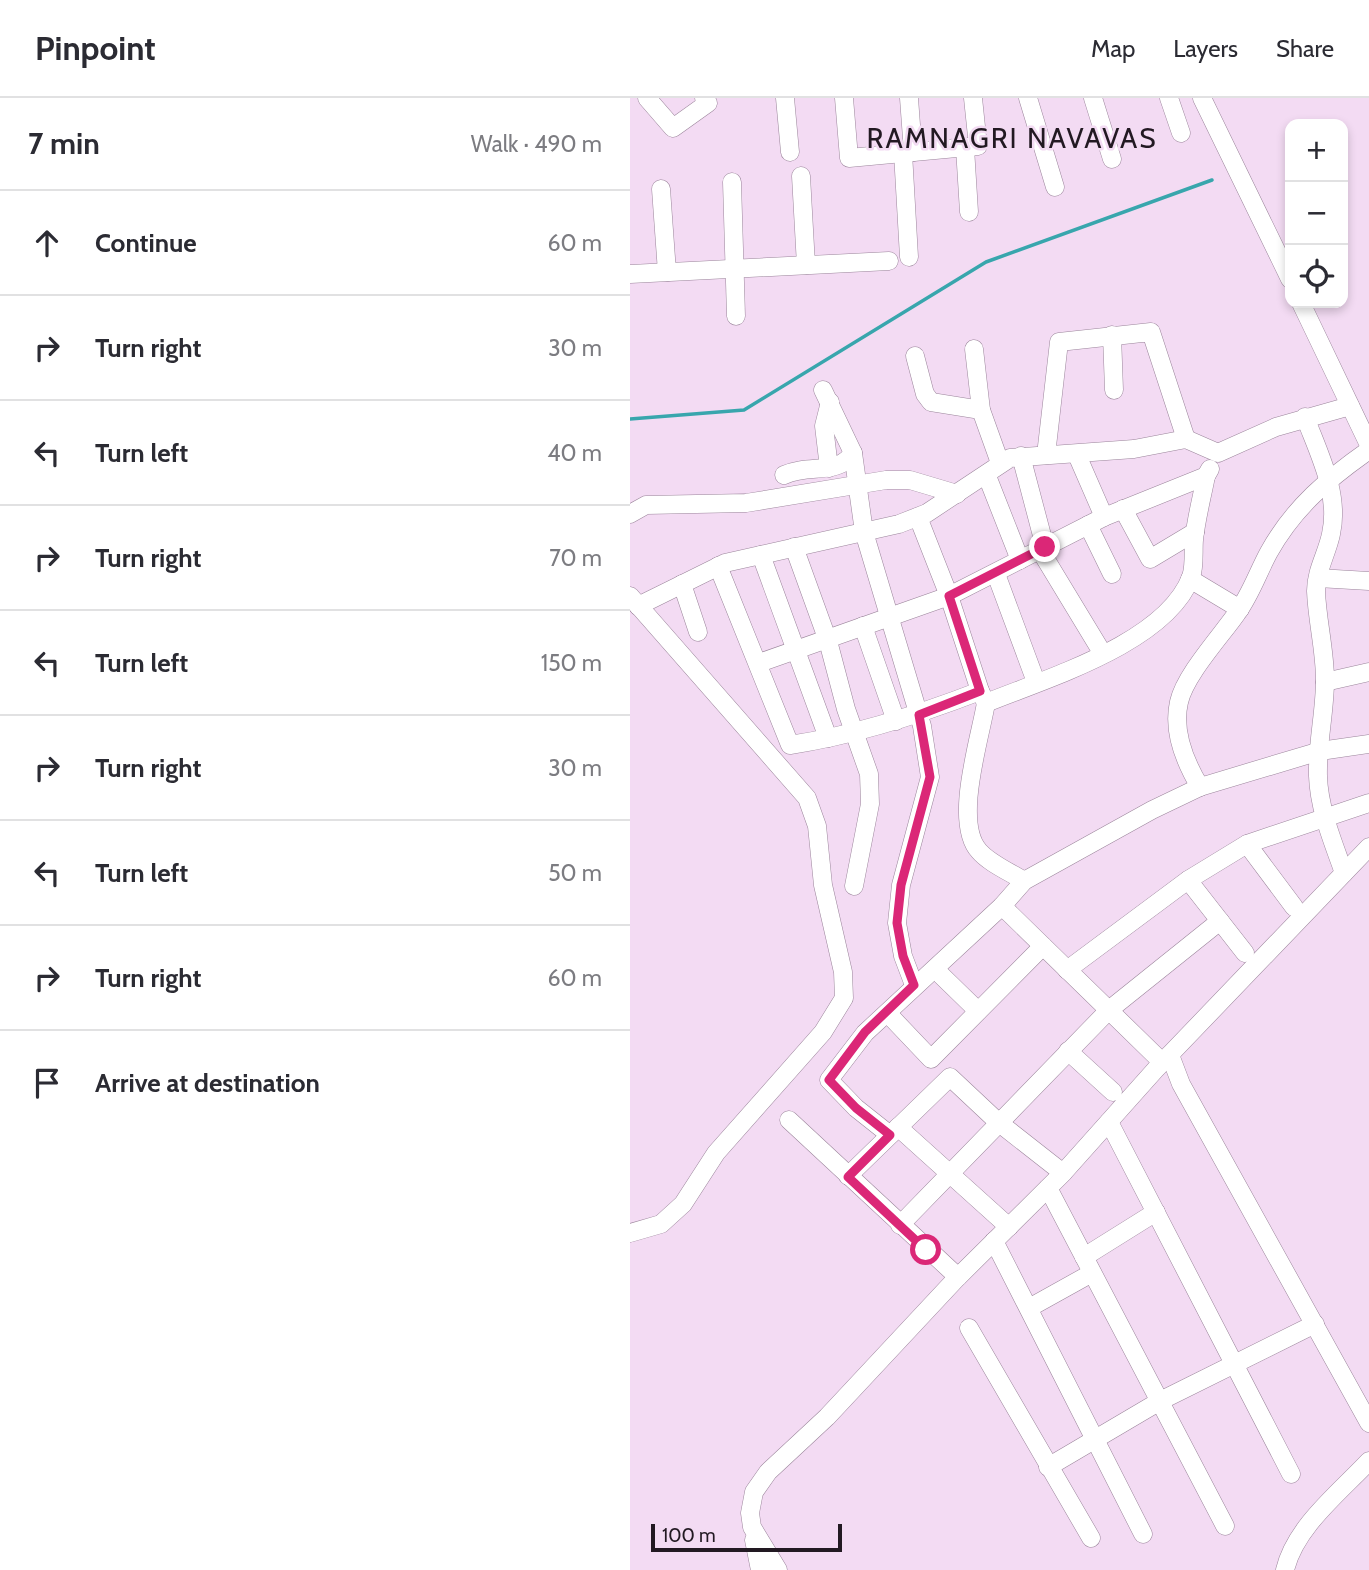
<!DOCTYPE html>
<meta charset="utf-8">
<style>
body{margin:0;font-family:Cabin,sans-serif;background:#f7f7f7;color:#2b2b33}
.controls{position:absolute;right:21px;top:21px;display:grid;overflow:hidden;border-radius:14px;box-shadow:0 4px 10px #0003}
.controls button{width:63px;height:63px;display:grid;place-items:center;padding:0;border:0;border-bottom:2px solid #e1e1e2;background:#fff;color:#2b2b33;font:35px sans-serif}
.scale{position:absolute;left:21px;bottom:18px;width:191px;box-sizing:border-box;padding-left:7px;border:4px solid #221922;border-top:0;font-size:19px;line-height:24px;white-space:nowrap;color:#221922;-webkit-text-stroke:5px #f3dbf3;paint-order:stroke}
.stop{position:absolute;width:21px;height:21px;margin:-16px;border:5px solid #db2777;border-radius:50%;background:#fff}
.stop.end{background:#db2777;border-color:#fff;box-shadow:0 2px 7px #0008}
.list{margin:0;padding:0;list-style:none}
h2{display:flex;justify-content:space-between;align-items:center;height:91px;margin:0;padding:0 28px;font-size:30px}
h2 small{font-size:23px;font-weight:400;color:#7c7c81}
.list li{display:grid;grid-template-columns:46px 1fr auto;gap:21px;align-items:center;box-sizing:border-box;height:105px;padding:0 28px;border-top:2px solid #e1e1e2}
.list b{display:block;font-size:26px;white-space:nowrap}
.list em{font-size:23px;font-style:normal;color:#7c7c81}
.icon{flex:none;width:38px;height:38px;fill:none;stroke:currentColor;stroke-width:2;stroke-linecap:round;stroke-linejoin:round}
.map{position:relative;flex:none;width:739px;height:1472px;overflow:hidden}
header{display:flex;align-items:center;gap:42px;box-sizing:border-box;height:98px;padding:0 35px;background:#fff;border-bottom:2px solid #e1e1e2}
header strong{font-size:33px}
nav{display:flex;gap:38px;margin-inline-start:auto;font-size:24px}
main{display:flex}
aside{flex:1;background:#fff}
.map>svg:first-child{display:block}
</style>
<header>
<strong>Pinpoint</strong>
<nav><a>Map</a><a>Layers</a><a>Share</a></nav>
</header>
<main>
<aside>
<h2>7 min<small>Walk · 490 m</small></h2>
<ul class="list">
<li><svg class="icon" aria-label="ahead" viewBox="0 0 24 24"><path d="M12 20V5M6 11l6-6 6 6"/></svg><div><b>Continue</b></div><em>60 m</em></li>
<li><svg class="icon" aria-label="right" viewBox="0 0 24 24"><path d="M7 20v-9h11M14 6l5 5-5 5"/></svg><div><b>Turn right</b></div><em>30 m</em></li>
<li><svg class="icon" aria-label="left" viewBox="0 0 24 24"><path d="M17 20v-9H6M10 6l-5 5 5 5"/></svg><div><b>Turn left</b></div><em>40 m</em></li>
<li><svg class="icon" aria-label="right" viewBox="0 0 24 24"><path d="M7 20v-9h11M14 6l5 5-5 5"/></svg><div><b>Turn right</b></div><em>70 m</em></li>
<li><svg class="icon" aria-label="left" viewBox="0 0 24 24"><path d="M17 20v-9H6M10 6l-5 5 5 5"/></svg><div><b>Turn left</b></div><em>150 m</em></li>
<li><svg class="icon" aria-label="right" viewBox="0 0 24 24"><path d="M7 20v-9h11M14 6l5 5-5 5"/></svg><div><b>Turn right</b></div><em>30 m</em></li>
<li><svg class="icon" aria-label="left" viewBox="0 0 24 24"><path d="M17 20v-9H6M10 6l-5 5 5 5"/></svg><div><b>Turn left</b></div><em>50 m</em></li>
<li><svg class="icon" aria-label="right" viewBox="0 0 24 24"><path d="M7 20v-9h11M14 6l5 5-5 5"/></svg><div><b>Turn right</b></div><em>60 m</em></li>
<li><svg class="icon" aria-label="arrive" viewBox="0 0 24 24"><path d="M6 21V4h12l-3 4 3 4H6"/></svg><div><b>Arrive at destination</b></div></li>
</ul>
</aside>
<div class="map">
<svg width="739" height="1472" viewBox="0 0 739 1472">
<rect width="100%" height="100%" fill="#f3dbf3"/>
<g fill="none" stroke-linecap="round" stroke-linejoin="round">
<polyline stroke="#38a6ad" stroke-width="3.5" points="0,321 114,312 356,164 582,82"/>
<defs>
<g id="minor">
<polyline points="17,0 43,30 78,5 74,0"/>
<polyline points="155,0 160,54"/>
<polyline points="214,0 219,60 348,48 343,0"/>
<polyline points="279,0 283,54"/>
<polyline points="398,0 425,89"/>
<polyline points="463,0 482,61"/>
<polyline points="539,0 551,35"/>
<polyline points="572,0 660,181"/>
<polyline points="335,50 339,114"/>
<polyline points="273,55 279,159"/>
<polyline points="171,78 176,167"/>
<polyline points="102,84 106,218"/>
<polyline points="31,91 37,174"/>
<polyline points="0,176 259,163"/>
<polyline points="671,205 739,347"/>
<polyline points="482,237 484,292"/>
<polyline points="344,251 351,312 370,365"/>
<polyline points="285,258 295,296 301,304 351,312"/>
<polyline points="193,292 223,355 234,434 292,628 300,679 271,787 267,825 273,858 284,887"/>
<path d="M 675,319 C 689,356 710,396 701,436 C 697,456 686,472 686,493 C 687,522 695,552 695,582 C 695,614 687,646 688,678 C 689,711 703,744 714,775"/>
<polyline points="416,357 429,244 521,234 556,341"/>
<polyline points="447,357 474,419"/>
<polyline points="391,358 415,449"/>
<polyline points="199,370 194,328 200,304"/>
<path d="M 154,377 C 180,365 208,378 223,355"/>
<polyline points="357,378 390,462"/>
<polyline points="493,411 520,461 565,434"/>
<polyline points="0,416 16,407 116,405 256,382 280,382 327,396"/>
<polyline points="288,419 319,498 350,593"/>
<polyline points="458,427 482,476"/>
<polyline points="164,449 198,543 216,611 239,676 240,706 224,788"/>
<polyline points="410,452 473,556"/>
<polyline points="131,457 198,640"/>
<path d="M 88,468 L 160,647 C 226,637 288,617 350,593 L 356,605 C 417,580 536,545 561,479 C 565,468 563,453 564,442 C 566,421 572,399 576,378"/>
<polyline points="366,476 406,584"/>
<polyline points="688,480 739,483"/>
<polyline points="560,481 610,511"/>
<polyline points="52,486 68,534"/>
<polyline points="0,498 177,700 187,728 193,787 213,874 214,900 193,934 86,1055 53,1106 31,1126 0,1135"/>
<polyline points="8,508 95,465 269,426 297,415 380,360 504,351 556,341 588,355 646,329 720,308"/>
<polyline points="233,528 266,623"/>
<polyline points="129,565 319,498 474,419 576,378 580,371"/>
<polyline points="695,584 739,574"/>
<path d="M 356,605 C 350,641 323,724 349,753 C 359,765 380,774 394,783"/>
<path d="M 570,689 C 555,664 542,634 549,604 C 555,577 591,538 607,515 C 621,496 628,474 639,454 C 664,409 699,380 739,352"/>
<polyline points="617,746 664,809"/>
<polyline points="558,782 615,855"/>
<polyline points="372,808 532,964"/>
<polyline points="437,872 558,782 617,746 739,705"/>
<polyline points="311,877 348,913"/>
<polyline points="263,921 301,961 413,848"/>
<polyline points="438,953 483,994"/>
<polyline points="540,957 551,986 739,1325"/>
<polyline points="159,1022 328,1179"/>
<polyline points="479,1024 661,1376"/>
<polyline points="268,1029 379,1129"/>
<polyline points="260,1037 226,1010 199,982 235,935 372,808 394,783 522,712 570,689 690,653 739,646"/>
<polyline points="218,1078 320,979 368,1024 433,1075"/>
<polyline points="418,1090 595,1428"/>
<polyline points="270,1127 479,912 590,823"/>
<polyline points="364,1143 513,1436"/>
<polyline points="454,1159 526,1114"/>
<polyline points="399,1210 462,1175"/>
<polyline points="339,1230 461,1440"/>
<polyline points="418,1369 530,1303 685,1226"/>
<polyline points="124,1442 130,1472"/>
<polyline points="148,1472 122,1429 120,1415 124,1394 138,1374 197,1319 325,1182 433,1075 525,972 739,749"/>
<path d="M 655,1472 C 665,1429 710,1394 739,1363"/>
</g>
</defs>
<use href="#minor" stroke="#9b859b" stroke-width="19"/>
<use href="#minor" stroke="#fff" stroke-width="18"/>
</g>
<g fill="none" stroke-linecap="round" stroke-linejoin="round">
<polyline stroke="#db2777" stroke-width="9" points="296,1152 218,1079 260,1037 226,1010 199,982 235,934 284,887 273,858 267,825 271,787 300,679 289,617 350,593 319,498 415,449"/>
</g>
<g text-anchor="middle" stroke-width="5" stroke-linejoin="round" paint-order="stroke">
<g font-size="28" letter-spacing="2" fill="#221922" stroke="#f3dbf3">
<text x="382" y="50">RAMNAGRI NAVAVAS</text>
</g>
</g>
</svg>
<div class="controls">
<button>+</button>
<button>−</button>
<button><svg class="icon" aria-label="locate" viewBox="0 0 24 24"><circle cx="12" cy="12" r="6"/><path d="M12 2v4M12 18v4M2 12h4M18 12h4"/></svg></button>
</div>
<div class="scale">100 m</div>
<div class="stop" style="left:296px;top:1152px"></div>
<div class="stop end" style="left:415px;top:449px"></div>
</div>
</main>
